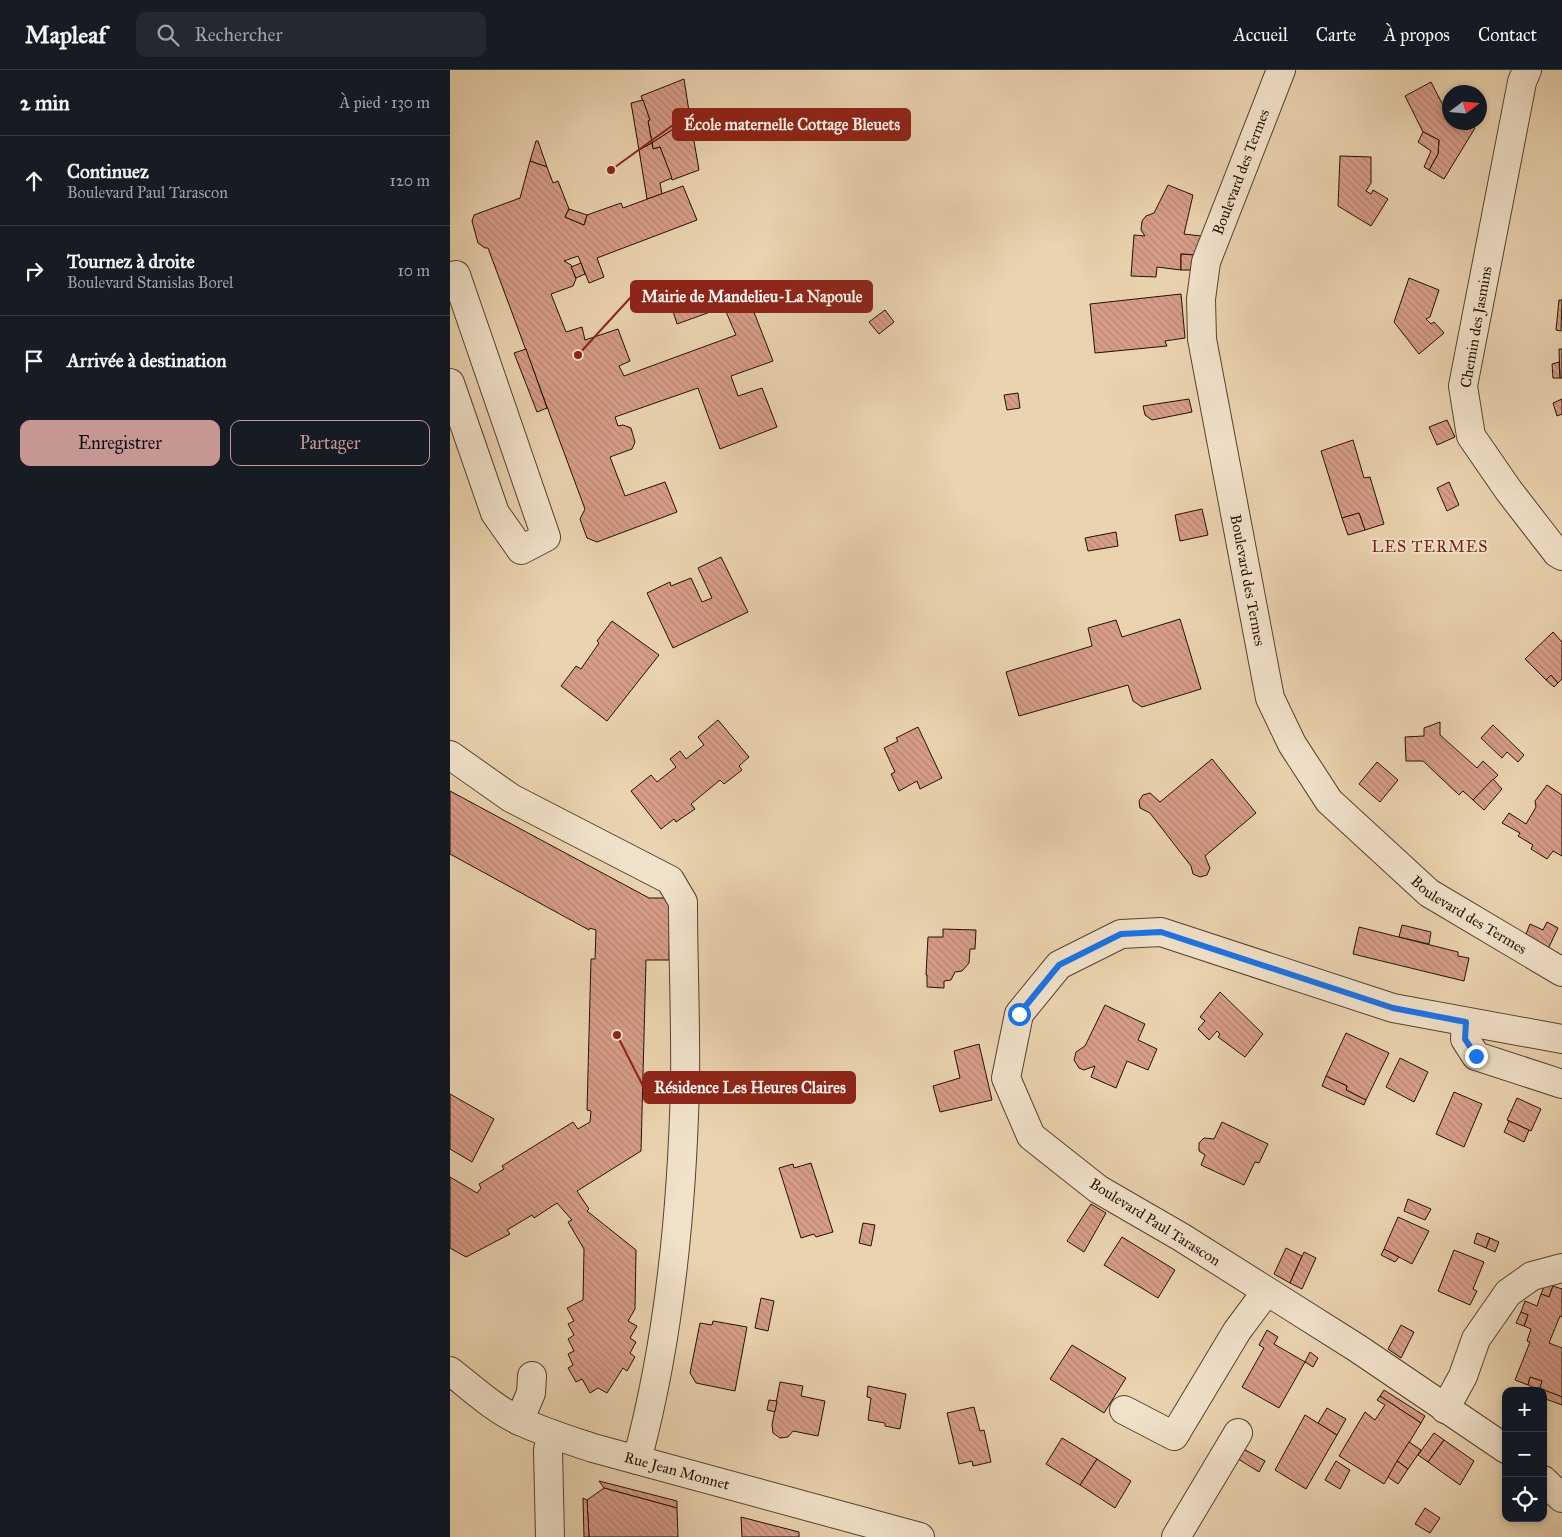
<!DOCTYPE html>
<html lang="fr">
<meta charset="utf-8">
<style>
body{margin:0;font-family:"IM FELL Great Primer",serif;background:#242831;color:#f1f3f6}
.controls{position:absolute;right:15px;bottom:15px;display:grid;overflow:hidden;border-radius:10px;box-shadow:0 2px 8px #0003}
.controls button{width:45px;height:45px;display:grid;place-items:center;padding:0;border:0;border-bottom:1px solid #363941;background:#171b24;color:#f1f3f6;font:25px sans-serif}
.compass{position:absolute;left:992px;top:15px;width:45px;height:45px;border-radius:50%;background:#171b24;box-shadow:0 2px 8px #0003;rotate:74deg}
.stop{position:absolute;width:15px;height:15px;margin:-11px;border:4px solid #1a73e8;border-radius:50%;background:#fff}
.stop.end{background:#1a73e8;border-color:#fff;box-shadow:0 1px 5px #0008}
.list{margin:0;padding:0;list-style:none}
h2{display:flex;justify-content:space-between;align-items:center;height:65px;margin:0;padding:0 20px;font-size:21px}
h2 small{font-size:16px;font-weight:400;color:#9ea1a6}
.list li{display:grid;grid-template-columns:32px 1fr auto;gap:15px;align-items:center;box-sizing:border-box;height:90px;padding:0 20px;border-top:1px solid #363941}
.list b{display:block;font-size:19px;white-space:nowrap}
.list p{margin:0;font-size:16px;white-space:nowrap;color:#9ea1a6}
.list em{font-size:16px;font-style:normal;color:#9ea1a6}
.actions{display:flex;gap:10px;padding:15px 20px}
.actions a{flex:1;padding:11px 0;border:1px solid #c59692;border-radius:10px;text-align:center;font-size:18px;color:#c59692}
.actions .main{background:#c59692;color:#111}
.icon{flex:none;width:28px;height:28px;fill:none;stroke:currentColor;stroke-width:2;stroke-linecap:round;stroke-linejoin:round}
.map{position:relative;flex:none;width:1112px;height:1467px;overflow:hidden}
header{display:flex;align-items:center;gap:30px;box-sizing:border-box;height:70px;padding:0 25px;background:#171b24;border-bottom:1px solid #363941}
header strong{font-size:24px}
nav{display:flex;gap:28px;margin-inline-start:auto;font-size:18px}
.search{width:350px;height:45px;background:#242831;display:flex;align-items:center;gap:12px;box-sizing:border-box;padding:0 18px;border-radius:10px;color:#9ea1a6;font-size:19px}
main{display:flex}
aside{flex:1;background:#171b24}
.map>svg:first-child{display:block}
</style>
<header>
<strong>Mapleaf</strong>
<div class="search"><svg class="icon" aria-label="search" viewBox="0 0 24 24"><circle cx="10" cy="10" r="6"/><path d="M15 15l6 6"/></svg>Rechercher</div>
<nav><a>Accueil</a><a>Carte</a><a>À propos</a><a>Contact</a></nav>
</header>
<main>
<aside>
<h2>2 min<small>À pied · 130 m</small></h2>
<ul class="list">
<li><svg class="icon" aria-label="ahead" viewBox="0 0 24 24"><path d="M12 20V5M6 11l6-6 6 6"/></svg><div><b>Continuez</b><p>Boulevard Paul Tarascon</p></div><em>120 m</em></li>
<li><svg class="icon" aria-label="right" viewBox="0 0 24 24"><path d="M7 20v-9h11M14 6l5 5-5 5"/></svg><div><b>Tournez à droite</b><p>Boulevard Stanislas Borel</p></div><em>10 m</em></li>
<li><svg class="icon" aria-label="arrive" viewBox="0 0 24 24"><path d="M6 21V4h12l-3 4 3 4H6"/></svg><div><b>Arrivée à destination</b></div></li>
</ul>
<div class="actions"><a class="main">Enregistrer</a><a>Partager</a></div>
</aside>
<div class="map">
<svg width="1112" height="1467" viewBox="0 0 1112 1467">
<defs>
<pattern id="building-back-hatch" width="6" height="6" patternUnits="userSpaceOnUse" patternTransform="scale(1.25)"><rect width="6" height="6" fill="#d79d88"/><path d="M-1 5l2 2M0 0l6 6M5-1l2 2" fill="none" stroke="#b88674"/></pattern>
</defs>
<rect width="100%" height="100%" fill="#ead3af"/>
<filter id="stains"><feTurbulence type="fractalNoise" baseFrequency=".004" numOctaves="4"/><feColorMatrix values="0 0 0 0 .2 0 0 0 0 .09 0 0 0 0 .02 0 0 0 .5 -.17"/></filter>
<radialGradient id="worn" r=".72"><stop offset=".6" stop-color="#630" stop-opacity="0"/><stop offset="1" stop-color="#630" stop-opacity=".3"/></radialGradient>
<g fill="url(#building-back-hatch)" stroke="#231104">
<polygon points="234,9 240,48 202,73 198,51 200,50 191,26"/>
<polygon points="981,12 996,41 999,43 999,52 1016,52 1025,58 994,109 979,100 988,84 989,70 973,62 955,26"/>
<polygon points="193,30 200,50 198,51 202,73 189,80 181,33"/>
<polygon points="240,48 249,100 222,110 210,77 203,79 202,73"/>
<polygon points="973,62 989,70 988,84 979,100 974,97 981,81 968,72"/>
<polygon points="86,71 88,71 97,97 80,91"/>
<polygon points="202,73 203,79 210,77 222,108 210,113 212,124 197,129 189,80"/>
<polygon points="890,86 921,87 921,113 916,121 921,124 923,120 938,129 921,156 888,136"/>
<polygon points="80,91 97,97 103,113 108,111 119,139 115,147 134,155 137,145 171,133 173,138 233,116 247,150 147,188 154,207 139,213 128,186 114,191 121,195 126,209 123,216 101,224 116,262 132,257 135,270 168,259 180,291 169,296 174,306 286,265 274,237 227,254 221,235 282,212 291,235 300,232 323,291 281,306 288,326 312,318 327,357 270,379 248,318 165,347 168,356 173,355 181,358 185,372 182,379 160,387 175,426 215,412 227,442 147,472 137,468 130,449 135,439 38,178 35,178 28,173 22,151 24,145 70,128"/>
<polygon points="718,115 743,125 734,164 751,166 745,185 731,184 731,200 707,197 706,207 681,206 684,165 695,166 691,160 692,151 696,146 704,143"/>
<polygon points="119,139 137,145 134,155 115,147"/>
<polygon points="731,184 745,185 740,200 731,200"/>
<polygon points="131,193 135,204 126,208 121,197"/>
<polygon points="959,208 989,220 980,247 976,249 981,254 984,252 994,263 969,284 944,252"/>
<polygon points="731,224 735,268 715,271 717,276 645,283 640,234"/>
<polygon points="1109,230 1112,230 1111,261 1106,260"/>
<polygon points="435,240 444,252 429,264 419,252"/>
<polygon points="76,279 97,338 87,342 64,283"/>
<polygon points="1109,279 1112,279 1112,308 1110,308"/>
<polygon points="1109,292 1110,308 1103,308 1102,294"/>
<polygon points="568,323 570,338 557,340 554,325"/>
<polygon points="739,329 742,342 702,350 695,345 693,336"/>
<polygon points="1112,329 1112,344 1107,346 1103,333"/>
<polygon points="997,350 1005,367 987,375 979,357"/>
<polygon points="903,370 914,408 920,407 934,454 915,460 909,443 892,448 871,381"/>
<polygon points="999,412 1009,435 997,441 987,418"/>
<polygon points="752,439 758,465 730,471 725,445"/>
<polygon points="909,443 915,460 898,465 892,448"/>
<polygon points="666,462 668,476 638,481 635,468"/>
<polygon points="271,487 298,542 223,578 197,523 220,512 221,516 241,508 252,532 262,528 248,498"/>
<polygon points="730,549 751,619 692,637 683,631 678,615 569,646 556,602 642,576 638,558 666,550 672,567"/>
<polygon points="162,551 209,585 157,651 111,616 126,596 131,599 149,573 147,571"/>
<polygon points="1103,562 1112,572 1112,609 1108,613 1101,605 1096,610 1075,589"/>
<polygon points="1101,605 1108,613 1104,617 1096,610"/>
<polygon points="268,650 299,687 289,696 292,700 274,714 270,710 241,734 245,739 226,752 224,749 211,759 181,721 201,705 207,712 226,697 220,689 230,681 236,689 254,675 248,667"/>
<polygon points="990,652 990,665 1027,698 1033,691 1048,705 1023,730 1013,721 1009,725 973,691 956,691 955,667 974,666 974,658"/>
<polygon points="1043,655 1074,685 1068,692 1057,682 1052,688 1031,668"/>
<polygon points="468,657 492,708 470,719 467,711 449,721 441,704 445,702 434,678 448,671 446,668"/>
<polygon points="762,689 806,743 755,786 760,798 757,805 750,807 743,804 741,796 700,743 690,738 689,731 693,725 700,723 710,732"/>
<polygon points="927,692 948,710 930,732 909,714"/>
<polygon points="1043,709 1052,719 1034,740 1023,730"/>
<polygon points="1097,715 1112,725 1112,786 1103,781 1097,789 1081,779 1083,775 1068,766 1070,763 1052,753 1059,743 1076,754 1086,737 1085,731"/>
<polygon points="0,721 199,828 220,828 219,890 196,890 191,1081 127,1121 139,1139 137,1141 186,1180 185,1239 178,1251 187,1256 180,1268 186,1272 180,1283 185,1287 177,1301 173,1298 157,1323 148,1318 140,1323 132,1309 126,1312 118,1298 123,1295 118,1284 124,1281 118,1269 124,1265 118,1254 124,1251 117,1238 133,1230 134,1179 118,1152 122,1150 107,1133 84,1148 82,1145 57,1160 60,1164 16,1187 0,1178 0,1107 27,1123 31,1118 29,1114 54,1099 52,1096 123,1052 128,1059 140,1052 141,1041 137,1040 141,889 145,889 146,860 140,858 139,860 0,784"/>
<polygon points="1097,852 1108,858 1098,879 1075,867 1080,854 1093,860"/>
<polygon points="952,855 981,862 979,874 949,867"/>
<polygon points="909,857 1008,882 1008,886 1019,888 1014,911 903,884"/>
<polygon points="493,859 526,860 525,879 520,879 519,893 512,901 505,902 501,910 494,911 494,918 477,917 477,905 476,905 478,867 493,867"/>
<polygon points="770,922 813,964 795,987 768,967 770,964 767,961 759,970 748,959 755,951 750,947"/>
<polygon points="655,935 695,954 688,970 707,979 698,1000 677,991 666,1018 641,1007 645,996 634,1000 629,998 624,990 626,982 635,976"/>
<polygon points="896,963 939,983 916,1030 896,1020 897,1016 876,1006"/>
<polygon points="529,974 542,1030 490,1042 483,1016 510,1008 504,981"/>
<polygon points="950,988 978,1002 964,1032 936,1017"/>
<polygon points="876,1006 897,1016 896,1020 916,1030 914,1035 872,1016"/>
<polygon points="1004,1022 1032,1034 1014,1077 986,1064"/>
<polygon points="0,1024 44,1049 22,1092 0,1079"/>
<polygon points="1067,1028 1091,1039 1081,1061 1057,1050"/>
<polygon points="1059,1051 1079,1060 1074,1072 1054,1062"/>
<polygon points="772,1052 818,1074 809,1093 805,1092 794,1115 751,1095 755,1085 749,1081 749,1073 754,1068 764,1069"/>
<polygon points="361,1093 383,1162 366,1167 364,1164 351,1168 329,1098 343,1094 344,1098"/>
<polygon points="958,1129 981,1139 975,1150 954,1141"/>
<polygon points="641,1134 656,1143 634,1182 617,1171"/>
<polygon points="948,1147 979,1161 962,1194 934,1179"/>
<polygon points="413,1153 425,1155 421,1176 409,1173"/>
<polygon points="1027,1163 1040,1168 1036,1178 1024,1173"/>
<polygon points="672,1167 725,1200 708,1228 654,1195"/>
<polygon points="1040,1168 1049,1172 1045,1182 1036,1178"/>
<polygon points="836,1178 852,1186 840,1213 824,1204"/>
<polygon points="934,1179 949,1187 945,1192 931,1185"/>
<polygon points="1004,1180 1034,1192 1023,1219 1027,1221 1020,1235 988,1221"/>
<polygon points="854,1182 866,1188 852,1219 840,1213"/>
<polygon points="1096,1212 1103,1216 1099,1227 1091,1224"/>
<polygon points="1103,1216 1112,1219 1112,1247 1110,1246 1099,1273 1112,1278 1112,1327 1089,1318 1092,1311 1080,1307 1078,1315 1065,1310 1080,1272 1077,1271 1081,1259 1074,1256 1078,1245 1071,1242 1075,1231 1087,1236 1091,1224 1099,1227"/>
<polygon points="311,1228 324,1231 318,1261 305,1258"/>
<polygon points="1071,1242 1078,1245 1074,1256 1066,1253"/>
<polygon points="263,1251 297,1257 285,1321 246,1313 240,1303 250,1253 262,1255"/>
<polygon points="951,1255 964,1262 951,1288 938,1279"/>
<polygon points="817,1260 828,1267 824,1274 855,1292 829,1338 792,1317 814,1278 809,1275"/>
<polygon points="622,1275 676,1308 654,1343 600,1309"/>
<polygon points="860,1282 868,1288 863,1297 855,1292"/>
<polygon points="1080,1307 1092,1311 1089,1320 1078,1315"/>
<polygon points="330,1312 353,1316 351,1326 375,1331 368,1366 343,1361 338,1367 330,1368 323,1363 322,1355"/>
<polygon points="418,1316 456,1324 450,1359 435,1356 435,1353 418,1350 421,1328 417,1327"/>
<polygon points="1089,1318 1112,1327 1112,1335 1093,1328 1093,1321 1088,1321"/>
<polygon points="934,1320 975,1346 971,1353 930,1326"/>
<polygon points="930,1326 971,1353 934,1414 889,1386 915,1342 925,1350 935,1335 927,1330"/>
<polygon points="319,1330 327,1331 325,1342 317,1340"/>
<polygon points="524,1337 530,1361 534,1360 541,1392 523,1396 522,1391 509,1394 497,1343"/>
<polygon points="877,1338 896,1349 887,1365 868,1353"/>
<polygon points="855,1345 887,1365 856,1419 825,1400"/>
<polygon points="984,1363 994,1370 978,1392 968,1385"/>
<polygon points="612,1368 647,1389 630,1415 596,1394"/>
<polygon points="994,1370 1024,1391 1010,1415 978,1392"/>
<polygon points="959,1372 971,1380 958,1399 947,1391"/>
<polygon points="790,1377 815,1391 809,1402 785,1387"/>
<polygon points="647,1389 681,1411 665,1438 630,1415"/>
<polygon points="886,1391 900,1400 890,1419 875,1410"/>
<polygon points="947,1391 958,1399 948,1414 938,1407"/>
<polygon points="149,1411 227,1431 227,1438 154,1418"/>
<polygon points="154,1418 227,1438 228,1467 139,1467 137,1430"/>
<polygon points="133,1428 137,1430 139,1467 134,1467"/>
<polygon points="975,1438 990,1448 980,1463 965,1454"/>
<polygon points="291,1447 349,1462 349,1467 292,1467"/>
</g>
<g fill="none" stroke-linecap="round" stroke-linejoin="round">
<defs>
<g id="minor">
<path id="s1" d="M 831,0 L 756,192 L 751,229 L 752,269 L 820,628 L 842,674 L 879,731 L 979,823 L 1112,902"/>
<polyline points="1077,0 1072,12 1013,316 1021,366 1059,421 1107,483 1112,486"/>
<polyline points="0,313 45,443 71,480 96,467 6,205"/>
<path d="M 0,685 L 61,728 L 220,810 L 233,832 C 233,892 236,953 235,1014 C 232,1140 220,1268 187,1390"/>
<polyline points="1016,952 1015,969 1026,986 1112,1014"/>
<path id="s2" d="M 0,1301 C 22,1318 44,1339 70,1351 C 93,1362 119,1370 143,1378 L 470,1467"/>
<polyline points="995,1339 1013,1306 1026,1269 1058,1223 1082,1206 1112,1198"/>
<polyline points="674,1340 724,1366 787,1261 816,1222"/>
<polyline points="69,1351 81,1323 82,1306"/>
<polyline points="1056,1379 907,1278 731,1167 648,1119 581,1066 556,1008 569,944 609,895 671,864 711,862 943,938 1112,969"/>
<polyline points="1093,1410 1112,1428"/>
<polyline points="100,1467 98,1380 102,1364"/>
<polyline points="726,1467 788,1363"/>
</g>
</defs>
<use href="#minor" stroke="#55422f" stroke-width="30"/>
<use href="#minor" stroke="#f1e2cb" stroke-width="28"/>
</g>
<g fill="none" stroke-linecap="round" stroke-linejoin="round">
<polyline stroke="#1a73e8" stroke-width="6" points="569,944 609,895 671,864 711,862 943,938 1016,952 1015,969 1026,986"/>
</g>
<g text-anchor="middle" stroke-width="4" stroke-linejoin="round" paint-order="stroke">
<g font-size="15" fill="#231104" stroke="#f1e2cb">
<text transform="translate(791 102) rotate(-69)" y="5">Boulevard des Termes</text>
<text transform="translate(1026 257) rotate(-80)" y="5">Chemin des Jasmins</text>
<text dy="5" stroke="none"><textPath href="#s1" startOffset="529">Boulevard des Termes</textPath></text>
<text dy="5" stroke="none"><textPath href="#s1" startOffset="949">Boulevard des Termes</textPath></text>
<text transform="translate(705 1152) rotate(32)" y="5">Boulevard Paul Tarascon</text>
<text dy="5" stroke="none"><textPath href="#s2" startOffset="251">Rue Jean Monnet</textPath></text>
</g>
<g font-size="16" letter-spacing="1" fill="#7a1f14" stroke="#f1e2cb">
<text x="980" y="482">LES TERMES</text>
</g>
</g>
<path fill="none" stroke="#8f2418" stroke-width="2" d="M161 100L223 55M128 285L181 227M167 965L194 1018"/>
<g fill="#8f2418" stroke="#f1e2cb" stroke-width="2">
<circle cx="161" cy="100" r="5"/>
<circle cx="128" cy="285" r="5"/>
<circle cx="167" cy="965" r="5"/>
</g>
<g fill="#8f2418" stroke="#8f2418" stroke-width="2">
<rect x="223" y="39" width="237" height="31" rx="5"/>
<rect x="181" y="211" width="241" height="31" rx="5"/>
<rect x="194" y="1002" width="211" height="31" rx="5"/>
</g>
<g font-size="16" text-anchor="middle" font-weight="bold" fill="#fff">
<text x="342" y="60">École maternelle Cottage Bleuets</text>
<text x="302" y="232">Mairie de Mandelieu-La Napoule</text>
<text x="300" y="1023">Résidence Les Heures Claires</text>
</g>
<rect width="100%" height="100%" filter="url(#stains)"/>
<rect width="100%" height="100%" fill="url(#worn)"/>
</svg>
<div class="controls">
<button>+</button>
<button>−</button>
<button><svg class="icon" aria-label="locate" viewBox="0 0 24 24"><circle cx="12" cy="12" r="6"/><path d="M12 2v4M12 18v4M2 12h4M18 12h4"/></svg></button>
</div>
<svg class="compass" viewBox="-18 -18 36 36"><path d="M0-13l5 13h-10z" fill="#e53935"/><path d="M0 13l5-13h-10z" fill="#9ea1a6"/></svg>
<div class="stop" style="left:569px;top:944px"></div>
<div class="stop end" style="left:1026px;top:986px"></div>
</div>
</main>
